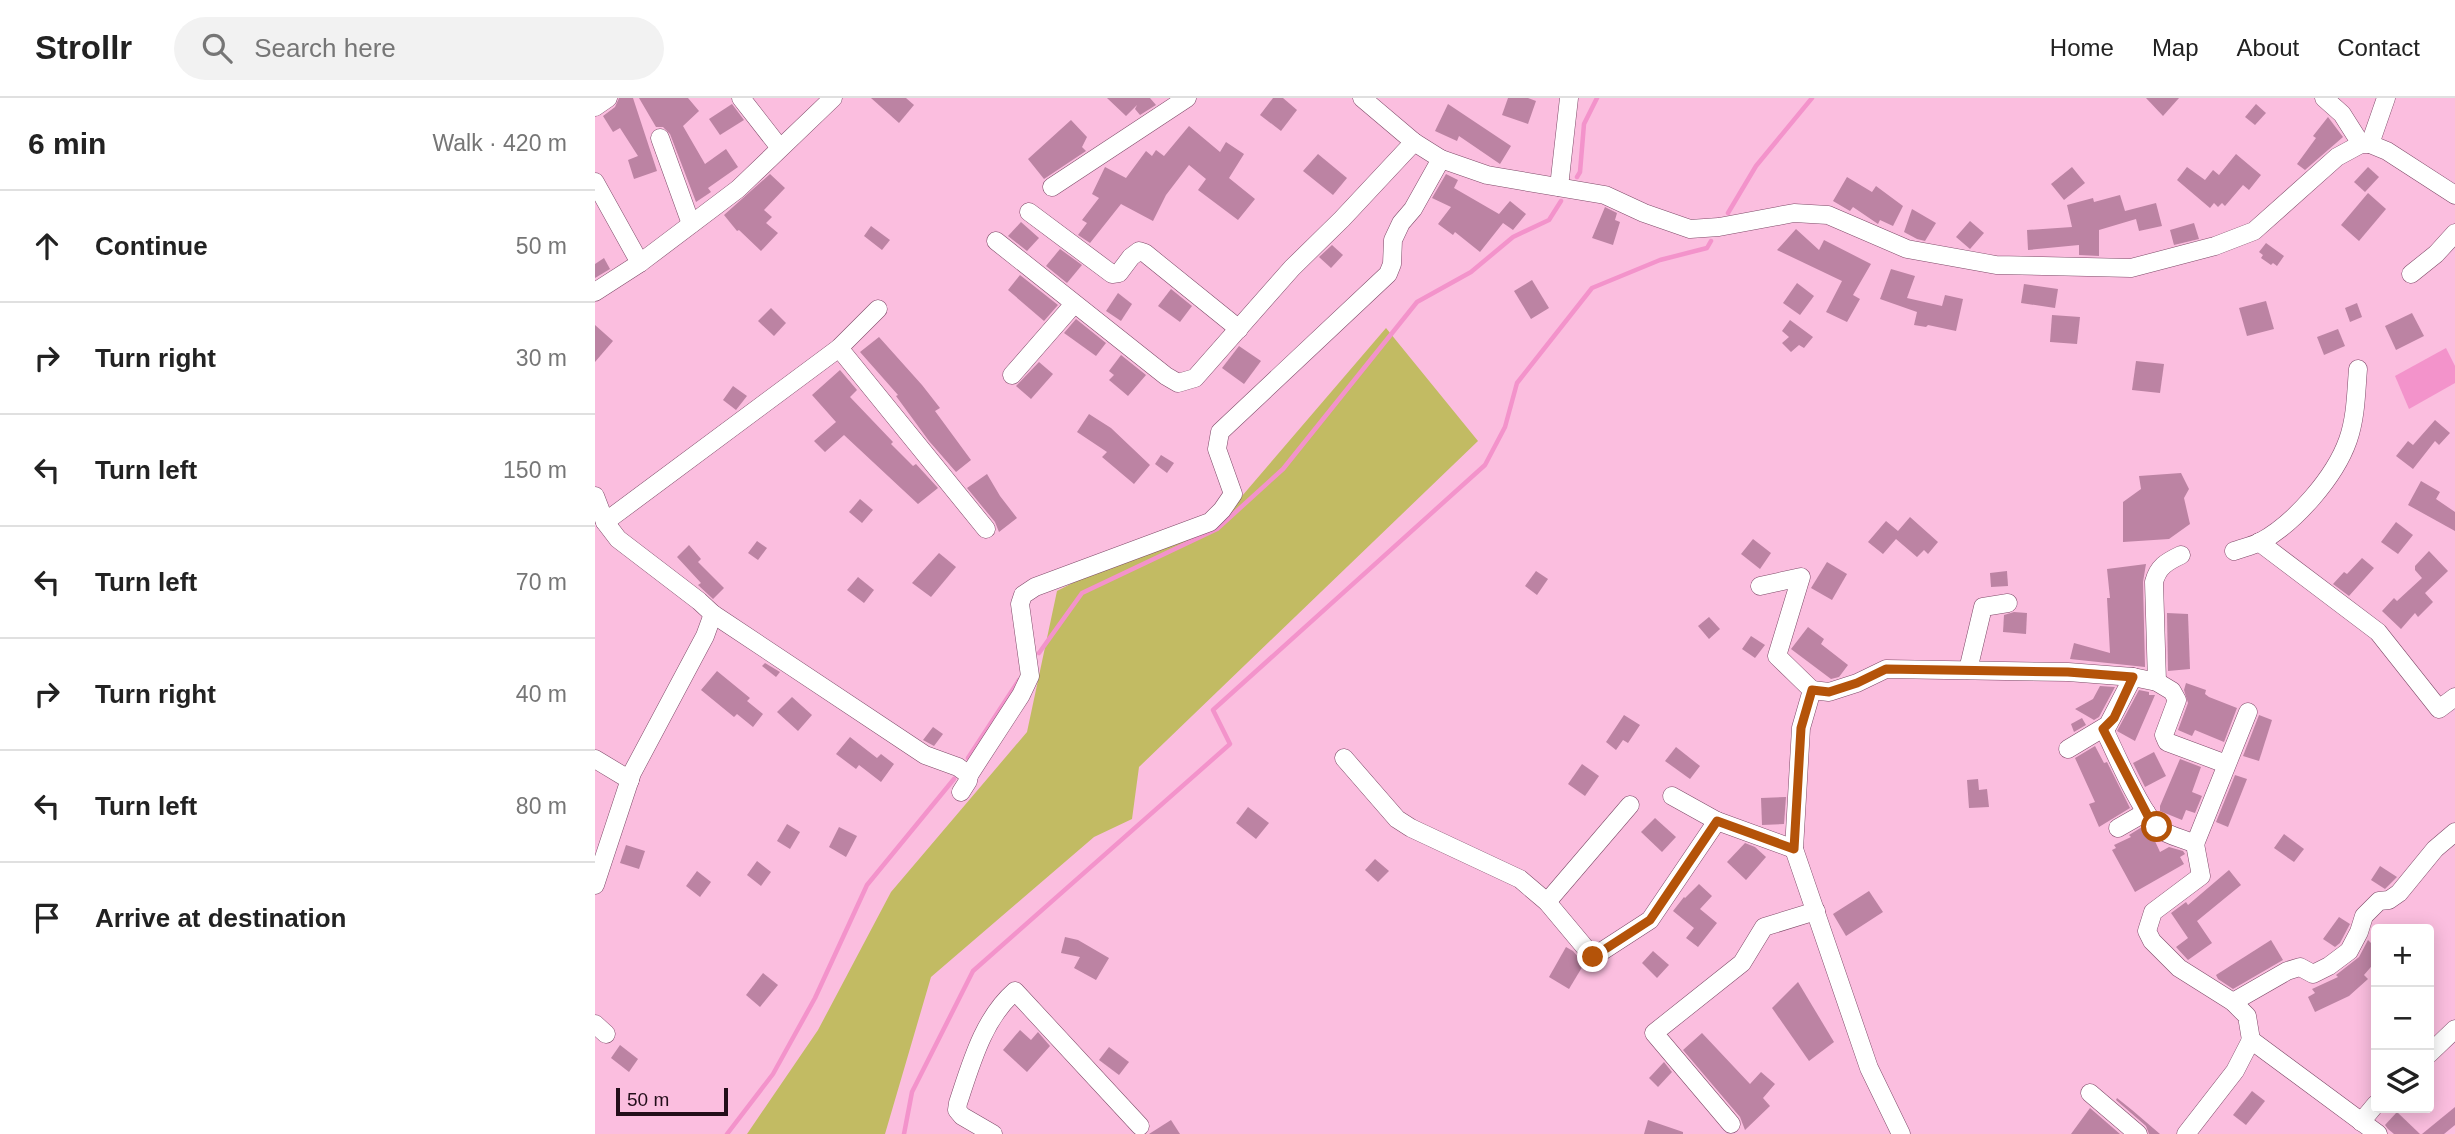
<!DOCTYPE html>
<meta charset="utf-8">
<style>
body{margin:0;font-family:Helvetica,sans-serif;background:#f2f2f2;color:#222}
.controls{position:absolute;right:21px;bottom:21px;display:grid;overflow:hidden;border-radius:7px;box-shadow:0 4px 18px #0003}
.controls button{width:63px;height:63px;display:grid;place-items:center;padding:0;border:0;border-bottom:2px solid #e0e0e0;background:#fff;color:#222;font:35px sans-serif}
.scale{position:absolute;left:21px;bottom:18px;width:112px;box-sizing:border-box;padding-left:7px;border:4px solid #230e1a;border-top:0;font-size:19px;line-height:24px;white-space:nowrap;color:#230e1a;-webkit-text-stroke:5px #fbbedf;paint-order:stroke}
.stop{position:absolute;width:21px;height:21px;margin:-16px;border:5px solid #b45309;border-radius:50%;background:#fff}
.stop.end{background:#b45309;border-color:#fff;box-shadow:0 2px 7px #0008}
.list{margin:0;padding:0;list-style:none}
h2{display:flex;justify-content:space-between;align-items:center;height:91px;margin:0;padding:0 28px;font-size:30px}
h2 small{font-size:23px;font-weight:400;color:#767676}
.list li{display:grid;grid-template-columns:46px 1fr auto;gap:21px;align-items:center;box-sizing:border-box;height:112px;padding:0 28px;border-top:2px solid #e0e0e0}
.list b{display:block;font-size:26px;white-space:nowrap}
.list em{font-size:23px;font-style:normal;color:#767676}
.icon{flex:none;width:38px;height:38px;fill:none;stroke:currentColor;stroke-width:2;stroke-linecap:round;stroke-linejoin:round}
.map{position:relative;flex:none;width:1860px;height:1036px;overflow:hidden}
header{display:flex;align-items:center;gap:42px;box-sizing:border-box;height:98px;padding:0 35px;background:#fff;border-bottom:2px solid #e0e0e0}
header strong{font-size:33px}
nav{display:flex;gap:38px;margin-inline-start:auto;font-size:24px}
.search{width:490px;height:63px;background:#f2f2f2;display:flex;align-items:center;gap:18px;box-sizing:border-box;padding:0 24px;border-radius:38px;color:#767676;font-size:26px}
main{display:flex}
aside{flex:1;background:#fff}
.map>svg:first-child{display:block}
</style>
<header>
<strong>Strollr</strong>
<div class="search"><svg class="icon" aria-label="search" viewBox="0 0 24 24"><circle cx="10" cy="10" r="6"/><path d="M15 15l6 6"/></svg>Search here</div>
<nav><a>Home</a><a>Map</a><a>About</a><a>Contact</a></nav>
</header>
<main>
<aside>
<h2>6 min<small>Walk · 420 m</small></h2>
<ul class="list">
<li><svg class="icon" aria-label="ahead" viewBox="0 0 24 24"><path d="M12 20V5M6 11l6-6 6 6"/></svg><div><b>Continue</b></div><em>50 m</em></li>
<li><svg class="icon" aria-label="right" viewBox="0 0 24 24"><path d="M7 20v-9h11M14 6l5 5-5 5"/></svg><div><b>Turn right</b></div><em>30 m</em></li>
<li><svg class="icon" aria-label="left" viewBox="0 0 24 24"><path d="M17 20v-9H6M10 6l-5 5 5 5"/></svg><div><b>Turn left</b></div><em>150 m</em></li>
<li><svg class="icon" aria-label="left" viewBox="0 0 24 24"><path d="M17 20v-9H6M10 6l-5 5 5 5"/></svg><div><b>Turn left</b></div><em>70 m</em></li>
<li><svg class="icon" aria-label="right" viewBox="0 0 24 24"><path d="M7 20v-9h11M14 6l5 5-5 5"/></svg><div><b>Turn right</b></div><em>40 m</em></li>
<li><svg class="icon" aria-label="left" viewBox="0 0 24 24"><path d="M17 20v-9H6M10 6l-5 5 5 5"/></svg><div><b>Turn left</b></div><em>80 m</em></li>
<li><svg class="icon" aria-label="arrive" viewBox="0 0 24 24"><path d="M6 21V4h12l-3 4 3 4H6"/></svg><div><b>Arrive at destination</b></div></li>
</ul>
</aside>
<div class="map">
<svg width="1860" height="1036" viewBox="0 0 1860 1036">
<rect width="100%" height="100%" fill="#fbbedf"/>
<polygon fill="#c2bb63" points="791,230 883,343 544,669 537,721 499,739 336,879 290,1036 152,1036 223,932 296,794 432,634 462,493 647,398"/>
<polygon fill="#f393cb" points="1851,250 1860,268 1860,285 1814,311 1800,278"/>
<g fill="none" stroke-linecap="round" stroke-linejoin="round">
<g stroke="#f393cb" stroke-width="4.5">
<polyline points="982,79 985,74 989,26 1002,0"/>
<polyline points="1133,115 1161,68 1217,0"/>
<polyline points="444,555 487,495 622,431 688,371 822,204 876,174 918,139 954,122 966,103"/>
<polyline points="373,660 424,582"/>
<polyline points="132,1036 178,976 220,900 272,787 359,681"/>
<polyline points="309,1036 317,994 378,873 635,646 618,612 890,367 910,329 922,285 997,190 1065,162 1112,150 1116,143"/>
</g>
</g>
<g fill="#bc83a3">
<polygon points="24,0 38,0 62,73 39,81 33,62 43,58 25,30 18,34 8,18 20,9"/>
<polygon points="44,0 93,0 104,13 88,28 110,66 131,51 143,69 113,90 116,94 101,104 75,36 68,29 61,29"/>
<polygon points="276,0 311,0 319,7 304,25"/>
<polygon points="512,0 555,0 561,7 545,17 540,11 542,7 531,18"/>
<polygon points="678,0 688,0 702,12 686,33 665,17"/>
<polygon points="913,0 933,0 941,3 933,26 907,17"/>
<polygon points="1551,0 1584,0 1568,18"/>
<polygon points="137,6 149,22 125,37 114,21"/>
<polygon points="853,6 916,48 905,66 864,38 862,43 840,33"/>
<polygon points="1661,6 1671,15 1660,27 1650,19"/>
<polygon points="1733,19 1748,39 1710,72 1702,66 1721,40 1718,38"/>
<polygon points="476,22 492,39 487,49 491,53 449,81 433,61"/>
<polygon points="594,28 625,54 631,44 649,56 634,80 660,101 643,122 603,92 611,81 594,67 571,97 558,123 526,106 495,145 483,137 492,125 487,122 504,100 497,96 510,69 531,80 551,53 557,58 561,52 569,58"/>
<polygon points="723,56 752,80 738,97 708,73"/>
<polygon points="1641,56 1666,77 1654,92 1648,87 1630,108 1627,105 1623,109 1619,105 1615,110 1582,82 1592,69 1610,82 1618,72 1624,77"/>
<polygon points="1477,69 1490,85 1469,102 1456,86"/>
<polygon points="1773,69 1784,79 1770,94 1759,84"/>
<polygon points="175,76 190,90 169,112 177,119 171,125 183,135 166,153 144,132 142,133 129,117"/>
<polygon points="851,76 863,82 859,90 904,116 915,103 931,116 918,132 908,125 885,154 860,134 858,137 843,126 856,109 837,100"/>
<polygon points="1252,79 1277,94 1281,88 1308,108 1298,128 1285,122 1283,126 1258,109 1255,113 1238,103"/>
<polygon points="1773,95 1791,111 1764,143 1746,127"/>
<polygon points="1525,97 1530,113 1561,105 1567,128 1544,133 1541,121 1504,132 1504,158 1484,157 1484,147 1433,152 1432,132 1477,129 1472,107 1498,100 1499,104"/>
<polygon points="1010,109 1022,115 1020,122 1025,124 1018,147 997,140"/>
<polygon points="1317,111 1341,125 1330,143 1322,141 1309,134"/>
<polygon points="1375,123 1389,135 1375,151 1361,139"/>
<polygon points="426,124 444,140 432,153 413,138"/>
<polygon points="1599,125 1604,141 1579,147 1575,132"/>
<polygon points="276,128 295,142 287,152 269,138"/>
<polygon points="1201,131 1224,152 1229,142 1276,166 1258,197 1265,201 1252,224 1231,214 1247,183 1182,152"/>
<polygon points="1671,145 1689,158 1682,168 1678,165 1676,167 1666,160 1668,157 1664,154"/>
<polygon points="737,147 748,157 736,170 724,159"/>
<polygon points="465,151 487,167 472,185 451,168"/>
<polygon points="9,160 15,171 0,180 0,166"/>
<polygon points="1296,171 1320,178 1312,200 1347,208 1350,197 1368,201 1361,233 1333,227 1331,229 1319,227 1322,214 1285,201"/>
<polygon points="425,177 463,207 449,223 413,192"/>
<polygon points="937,182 954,210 936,221 919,193"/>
<polygon points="1202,185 1219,198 1205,217 1188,205"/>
<polygon points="1429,186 1463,191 1460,210 1426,205"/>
<polygon points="576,191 597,208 585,224 563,208"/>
<polygon points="523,195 537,206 526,223 511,213"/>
<polygon points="1671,203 1679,231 1652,238 1644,210"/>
<polygon points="1762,205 1767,219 1755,224 1750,210"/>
<polygon points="176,210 191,225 179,238 163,223"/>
<polygon points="1817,215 1829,238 1801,252 1790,228"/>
<polygon points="1457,217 1485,219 1482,246 1455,244"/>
<polygon points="481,221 511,245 501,258 469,235"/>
<polygon points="1195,222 1218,239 1209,250 1204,247 1196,254 1187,245 1194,239 1187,233"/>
<polygon points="0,227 18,243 0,264"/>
<polygon points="1743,231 1750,248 1729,257 1722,239"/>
<polygon points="284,239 327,287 345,310 340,313 376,362 361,374 334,343 301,298 303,297 265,254"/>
<polygon points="644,248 666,263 649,286 627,270"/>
<polygon points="526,257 551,277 533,298 514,282 519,277 514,273"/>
<polygon points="1541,263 1569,266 1565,295 1537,292"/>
<polygon points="444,264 458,276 436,301 421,288"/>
<polygon points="245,272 262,292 255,299 298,344 296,346 318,368 321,366 343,390 323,406 249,337 230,354 219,343 241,324 217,297"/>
<polygon points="138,288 152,298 141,312 128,302"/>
<polygon points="494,316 516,330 555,367 539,386 507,359 512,354 482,334"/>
<polygon points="1840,322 1855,335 1844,347 1840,343 1818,371 1801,358 1813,343 1818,347"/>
<polygon points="566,357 579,365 572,375 560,366"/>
<polygon points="1586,375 1594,391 1589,400 1595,426 1574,441 1528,444 1528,404 1546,391 1544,378"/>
<polygon points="392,376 405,398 422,420 404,434 400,424 372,390"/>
<polygon points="1826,383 1845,394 1841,401 1860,414 1860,433 1813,407"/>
<polygon points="265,401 278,412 267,425 254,414"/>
<polygon points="1315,419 1343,444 1333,456 1329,452 1322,459 1301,441 1288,456 1273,444 1291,423 1303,433"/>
<polygon points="1801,424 1818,437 1803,456 1786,444"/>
<polygon points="1158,441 1176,455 1165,471 1146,456"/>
<polygon points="162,443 172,450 163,462 153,455"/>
<polygon points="94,447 106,461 103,464 129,490 118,501 103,487 106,485 82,459"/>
<polygon points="1834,453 1853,473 1830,495 1838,504 1823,519 1820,515 1806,531 1787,513 1799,500 1802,503 1827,480 1820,472 1820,468"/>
<polygon points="344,455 361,469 336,499 317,485"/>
<polygon points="1767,460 1779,470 1754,498 1738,486 1749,474 1752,476"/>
<polygon points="1232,464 1252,476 1237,502 1216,490"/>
<polygon points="1551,466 1548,484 1550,569 1475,561 1479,545 1515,555 1512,500 1515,500 1512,471"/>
<polygon points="941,473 953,481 942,497 930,488"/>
<polygon points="1412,473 1413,488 1396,489 1395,475"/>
<polygon points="263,479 279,492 269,505 252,492"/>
<polygon points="1419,514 1432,515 1431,536 1408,534 1409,517"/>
<polygon points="1572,515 1593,516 1595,571 1573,573"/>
<polygon points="1114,519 1125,531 1114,541 1103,528"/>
<polygon points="1213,529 1229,541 1226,546 1253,567 1244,579 1236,581 1196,551"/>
<polygon points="1156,538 1170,547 1160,560 1147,551"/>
<polygon points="170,565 185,574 181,579 167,568"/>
<polygon points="122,573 155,600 152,603 168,616 158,629 142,616 139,619 106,592"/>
<polygon points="1591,585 1611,592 1610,596 1614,599 1642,610 1629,644 1600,632 1597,638 1583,632 1593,605 1589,592"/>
<polygon points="1505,588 1520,589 1504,619 1499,622 1480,611 1498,601"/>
<polygon points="1544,592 1554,594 1554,597 1560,597 1540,643 1522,633"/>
<polygon points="197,599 217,617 203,633 182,614"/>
<polygon points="1029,617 1045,627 1033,645 1028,642 1021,652 1011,644"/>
<polygon points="1664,617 1677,622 1664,663 1648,658"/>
<polygon points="1487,620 1491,627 1479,634 1476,626"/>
<polygon points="338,629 348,636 339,648 328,642"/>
<polygon points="255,639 282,660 286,656 299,666 286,684 264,667 261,671 241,656"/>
<polygon points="1500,648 1509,665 1512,664 1535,710 1504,729 1494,706 1500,704 1480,660"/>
<polygon points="1081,649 1105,668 1095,681 1070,663"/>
<polygon points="1559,654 1571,678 1550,689 1538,665"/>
<polygon points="1585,661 1606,669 1597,694 1607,698 1600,715 1591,712 1587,722 1565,713 1565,708"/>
<polygon points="987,666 1004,678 990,698 973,686"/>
<polygon points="1640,677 1652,681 1633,729 1621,724"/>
<polygon points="1383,681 1384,692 1392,691 1394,709 1374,710 1372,682"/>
<polygon points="1191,699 1189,726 1167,727 1166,700"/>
<polygon points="653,709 674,725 661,741 641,725"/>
<polygon points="1060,720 1081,739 1067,754 1046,734"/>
<polygon points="192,726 205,734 195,751 182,743"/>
<polygon points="244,729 262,738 251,759 234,749"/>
<polygon points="1547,729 1551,740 1553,735 1559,741 1565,754 1574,749 1588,753 1590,756 1585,759 1589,766 1540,794 1517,752 1521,750 1519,747 1536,739 1534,737"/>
<polygon points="1689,736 1709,751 1699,764 1679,750"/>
<polygon points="1150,745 1160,749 1171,759 1151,782 1132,764"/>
<polygon points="31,747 50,753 44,771 25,765"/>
<polygon points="780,761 794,773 783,784 770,772"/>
<polygon points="162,763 176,774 166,788 152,777"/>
<polygon points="1785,768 1802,779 1790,791 1776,782"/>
<polygon points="1634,772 1646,787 1602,823 1617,845 1593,862 1581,849 1593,840 1576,815 1591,804 1593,807"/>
<polygon points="102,773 116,784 105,799 91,788"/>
<polygon points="1104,786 1117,798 1105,811 1122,825 1103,849 1091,840 1099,830 1078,813 1089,799 1090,800"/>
<polygon points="1274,793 1288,814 1251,838 1238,816"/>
<polygon points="1744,819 1755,826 1745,845 1740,849 1728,841"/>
<polygon points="470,839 483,842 514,860 501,882 479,870 485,859 466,855"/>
<polygon points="1676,842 1688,862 1638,891 1623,881 1621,877"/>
<polygon points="1773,842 1781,850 1781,863 1769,877 1773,881 1754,898 1720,914 1713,899 1720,895 1717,891 1743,879 1741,877 1764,859"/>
<polygon points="971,849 978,853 989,866 974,891 954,879"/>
<polygon points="1058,853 1074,867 1062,880 1047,865"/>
<polygon points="168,875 183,887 165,909 151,897"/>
<polygon points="1203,884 1239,944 1214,963 1177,910"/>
<polygon points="425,932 436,942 443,934 455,948 432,974 408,952"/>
<polygon points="1107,935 1155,986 1166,974 1180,986 1168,1000 1175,1008 1150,1032 1145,1019 1088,952"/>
<polygon points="25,947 43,961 34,974 16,960"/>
<polygon points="514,949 534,964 524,977 504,962"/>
<polygon points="1069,964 1077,974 1063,989 1054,980"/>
<polygon points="1657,993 1670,1003 1651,1027 1638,1017"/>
<polygon points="1522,1000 1537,1012 1565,1036 1554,1036 1551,1028 1521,1002"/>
<polygon points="1860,1009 1860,1027 1849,1036 1827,1036"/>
<polygon points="1495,1010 1525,1036 1476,1036"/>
<polygon points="1802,1014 1825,1036 1799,1036 1793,1031 1790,1027"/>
<polygon points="576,1022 585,1036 554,1036"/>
<polygon points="1053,1022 1088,1034 1088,1036 1049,1036"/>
</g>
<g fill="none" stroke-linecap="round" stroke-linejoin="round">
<defs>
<g id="minor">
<polyline points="146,0 185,50"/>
<polyline points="767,0 819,44 846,61 892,77 1010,97 1049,115 1095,131 1124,129 1199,115 1233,117 1312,151 1401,167 1536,170 1620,148 1659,133 1742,59 1766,46 1775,46 1792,53 1860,97"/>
<polyline points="1729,0 1747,16 1766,46"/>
<polyline points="0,9 13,0"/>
<polyline points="65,40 96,126"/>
<polyline points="1775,46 1791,0"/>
<polyline points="0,84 45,165"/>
<polyline points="457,89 592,0"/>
<polyline points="964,89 974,0"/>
<polyline points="434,114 517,176 524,175 536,159 544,153 550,155 644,231"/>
<polyline points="401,143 571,278 583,285 600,280 697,170 747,121 819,44"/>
<polyline points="1816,176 1841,156 1860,135"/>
<polyline points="0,194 45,165 143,91 238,0"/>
<polyline points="244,250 391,431"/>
<polyline points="417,277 479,206"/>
<polyline points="0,398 10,424 23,441 104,503 118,516 330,657 363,669 374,677 373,683 366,694"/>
<polyline points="10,424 244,250 283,211"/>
<polyline points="1664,444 1783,534 1844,611 1860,599"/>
<path d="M 1639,453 C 1647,450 1657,448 1665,444 C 1700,425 1740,379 1753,342 C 1761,319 1761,295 1763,271"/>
<polyline points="1165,488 1206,479 1182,558 1217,592"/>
<polyline points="1373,572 1388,509 1413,505"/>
<path d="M 1562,584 L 1559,484 C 1563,469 1571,464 1586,457"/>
<path d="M 1509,631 C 1520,654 1547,718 1565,731 C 1573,738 1590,741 1600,746 L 1606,778 L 1558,814 L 1552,833 L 1557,843 L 1584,870 L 1638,904 L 1652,918 L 1656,942"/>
<polyline points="1473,651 1513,627 1538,579"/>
<polyline points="749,660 802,721 816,730 925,781 952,804 998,859 1055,822 1122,723 1199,751"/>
<polyline points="0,661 35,682"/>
<polyline points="374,677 426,597 435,578 425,506 428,497 440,489 615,424 627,412 638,396 622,351 625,334 793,176 797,166 798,142 806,125 818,111 846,61"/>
<polyline points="1077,698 1122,723"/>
<polyline points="1523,730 1551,714"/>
<polyline points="1600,746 1653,614"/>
<polyline points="0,787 37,675 110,538 118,516"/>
<polyline points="952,804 1035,707"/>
<polyline points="1638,904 1692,873 1705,869 1718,876 1734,868 1754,853 1764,834 1769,818 1784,803 1794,802 1804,795 1840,751 1860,734"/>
<polyline points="0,926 11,936"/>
<polyline points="1834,956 1860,931"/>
<polyline points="1495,995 1543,1036"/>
<polyline points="1766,1024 1781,1006"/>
<polyline points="1136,1026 1059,935 1147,865 1169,829 1221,813"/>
<path d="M 398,1036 L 367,1018 L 362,1012 L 363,1005 C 376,966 388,921 420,893 L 545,1028"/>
<polyline points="1306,1036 1274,970 1199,751 1206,630 1217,592 1234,594 1262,585 1291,571 1473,574 1538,579 1562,584 1577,593 1582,602 1569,637 1572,644 1631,666"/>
<polyline points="1591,1036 1640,973 1656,942 1783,1036"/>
</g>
</defs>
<use href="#minor" stroke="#7e4a68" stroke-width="19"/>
<use href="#minor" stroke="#fff" stroke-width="18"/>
</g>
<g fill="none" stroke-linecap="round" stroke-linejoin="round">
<polyline stroke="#b45309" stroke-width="9" points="998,859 1055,822 1122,723 1199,751 1206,630 1217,592 1234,594 1262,585 1291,571 1473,574 1538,579 1519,620 1508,631 1554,720 1562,729"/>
</g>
</svg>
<div class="controls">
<button>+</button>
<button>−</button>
<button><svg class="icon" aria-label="layers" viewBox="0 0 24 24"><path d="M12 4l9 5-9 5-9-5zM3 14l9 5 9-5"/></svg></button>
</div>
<div class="scale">50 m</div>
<div class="stop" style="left:1562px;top:729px"></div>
<div class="stop end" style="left:998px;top:859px"></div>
</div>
</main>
